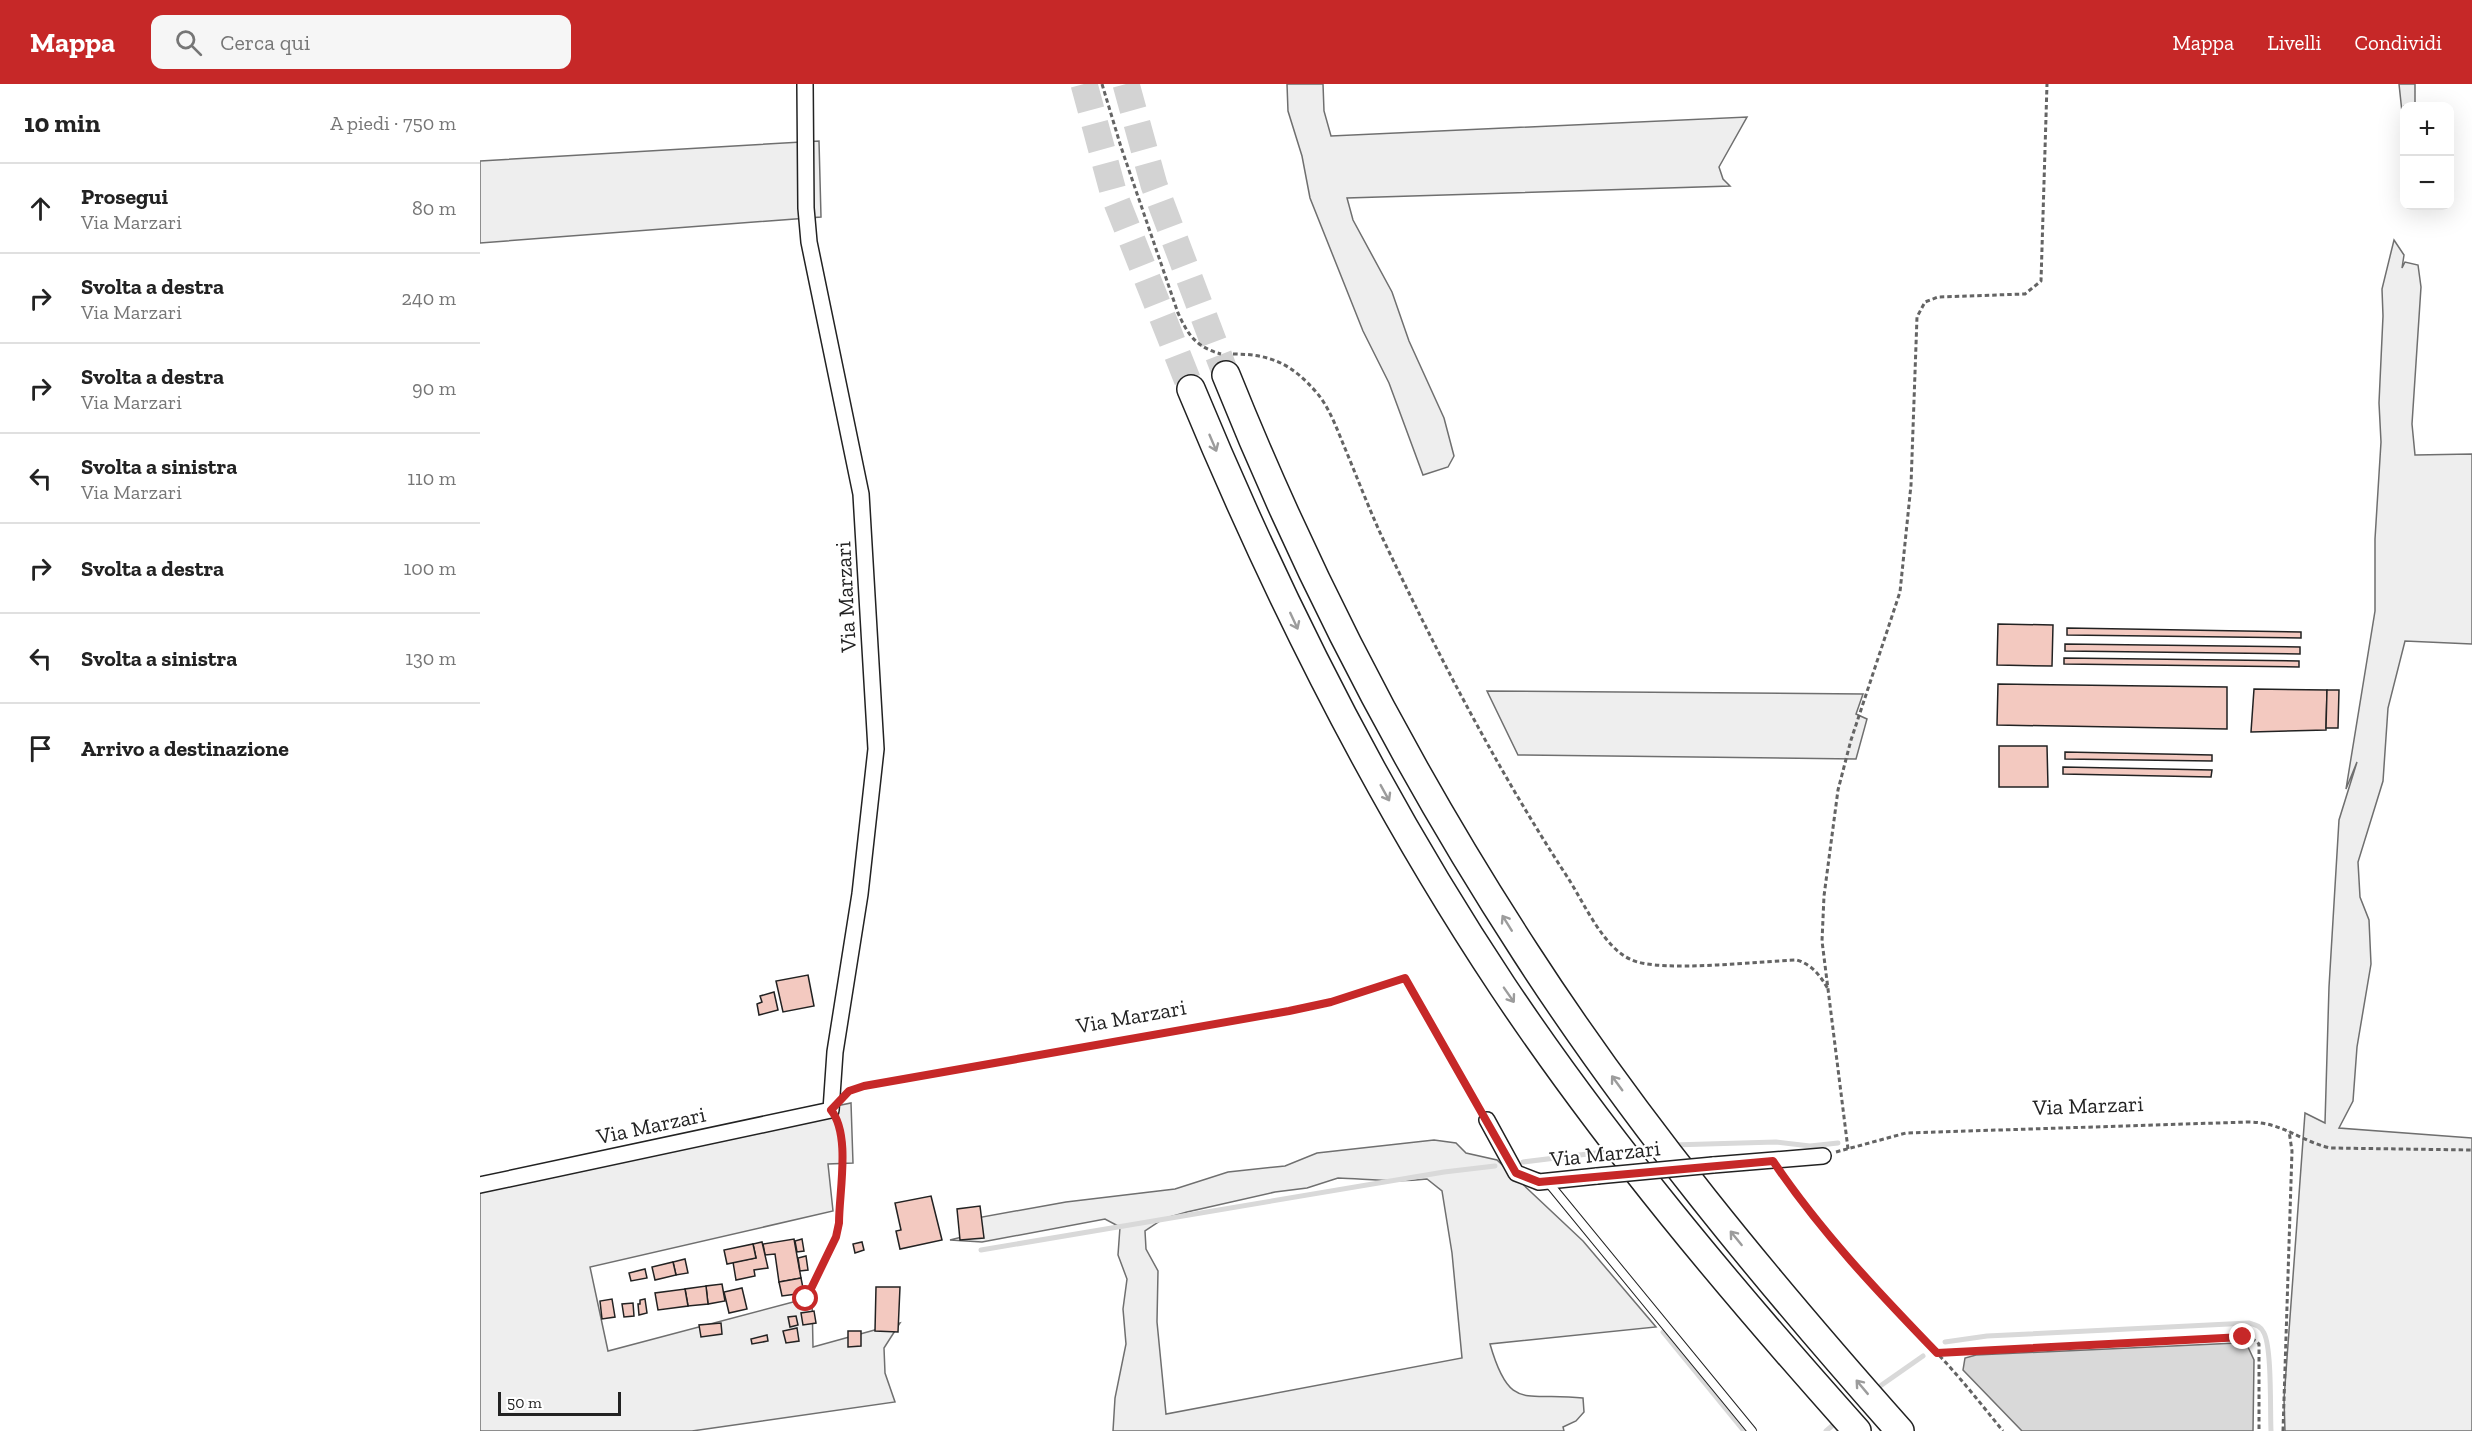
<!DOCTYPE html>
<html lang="it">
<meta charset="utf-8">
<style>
body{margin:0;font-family:"Zilla Slab",serif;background:#f6f6f6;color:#222}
.controls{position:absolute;right:18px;top:18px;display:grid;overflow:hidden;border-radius:12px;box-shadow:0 6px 24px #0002}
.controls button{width:54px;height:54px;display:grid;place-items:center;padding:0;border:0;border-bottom:2px solid #e0e0e0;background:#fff;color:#222;font:30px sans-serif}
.scale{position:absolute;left:18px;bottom:15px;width:123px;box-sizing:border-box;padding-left:6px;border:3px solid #222;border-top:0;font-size:16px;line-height:21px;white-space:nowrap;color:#222;-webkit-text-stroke:4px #fff;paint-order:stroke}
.stop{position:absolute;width:18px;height:18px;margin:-14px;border:4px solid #c62828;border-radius:50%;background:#fff}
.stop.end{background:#c62828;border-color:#fff;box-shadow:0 2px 6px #0008}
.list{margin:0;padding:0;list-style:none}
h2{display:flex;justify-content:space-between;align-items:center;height:78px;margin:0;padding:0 24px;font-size:26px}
h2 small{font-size:20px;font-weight:400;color:#767676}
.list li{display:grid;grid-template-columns:39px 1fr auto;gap:18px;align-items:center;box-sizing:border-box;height:90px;padding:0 24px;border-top:2px solid #e0e0e0}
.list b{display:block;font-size:22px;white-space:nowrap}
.list p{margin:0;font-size:20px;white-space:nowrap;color:#767676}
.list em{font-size:20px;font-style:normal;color:#767676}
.icon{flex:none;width:33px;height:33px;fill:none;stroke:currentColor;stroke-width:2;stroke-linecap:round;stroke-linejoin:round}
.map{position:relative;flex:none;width:1992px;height:1347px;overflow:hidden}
header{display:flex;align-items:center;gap:36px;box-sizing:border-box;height:84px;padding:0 30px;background:#c62828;color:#fff}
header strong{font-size:28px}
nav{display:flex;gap:33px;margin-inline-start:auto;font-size:21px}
.search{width:420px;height:54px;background:#f6f6f6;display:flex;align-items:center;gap:15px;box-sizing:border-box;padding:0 21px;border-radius:12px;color:#767676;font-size:22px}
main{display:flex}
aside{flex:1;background:#fff}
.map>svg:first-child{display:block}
</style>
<header>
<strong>Mappa</strong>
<div class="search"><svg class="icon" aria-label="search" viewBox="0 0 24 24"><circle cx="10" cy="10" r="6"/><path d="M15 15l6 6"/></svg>Cerca qui</div>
<nav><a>Mappa</a><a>Livelli</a><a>Condividi</a></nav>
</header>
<main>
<aside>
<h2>10 min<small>A piedi · 750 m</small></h2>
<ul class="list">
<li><svg class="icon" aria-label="ahead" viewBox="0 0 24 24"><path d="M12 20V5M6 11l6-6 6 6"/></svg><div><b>Prosegui</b><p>Via Marzari</p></div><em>80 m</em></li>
<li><svg class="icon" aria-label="right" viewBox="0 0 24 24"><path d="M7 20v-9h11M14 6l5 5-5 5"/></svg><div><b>Svolta a destra</b><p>Via Marzari</p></div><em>240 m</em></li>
<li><svg class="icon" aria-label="right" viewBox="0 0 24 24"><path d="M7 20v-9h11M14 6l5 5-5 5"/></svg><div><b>Svolta a destra</b><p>Via Marzari</p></div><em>90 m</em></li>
<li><svg class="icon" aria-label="left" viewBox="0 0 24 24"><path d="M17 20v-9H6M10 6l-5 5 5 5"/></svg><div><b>Svolta a sinistra</b><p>Via Marzari</p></div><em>110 m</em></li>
<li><svg class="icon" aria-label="right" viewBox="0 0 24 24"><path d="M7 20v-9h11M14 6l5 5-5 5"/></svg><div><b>Svolta a destra</b></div><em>100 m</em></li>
<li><svg class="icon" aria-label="left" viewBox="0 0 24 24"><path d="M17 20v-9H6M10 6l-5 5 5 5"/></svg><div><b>Svolta a sinistra</b></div><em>130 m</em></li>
<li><svg class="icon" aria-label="arrive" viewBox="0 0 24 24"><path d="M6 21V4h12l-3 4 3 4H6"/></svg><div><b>Arrivo a destinazione</b></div></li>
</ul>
</aside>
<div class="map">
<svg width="1992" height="1347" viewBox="0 0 1992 1347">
<rect width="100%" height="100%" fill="#fff"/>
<g fill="#eee" stroke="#6f6f6f" stroke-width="1.5" fill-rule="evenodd">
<polygon points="807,0 843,0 844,27 851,52 1267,33 1239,83 1243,95 1250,102 867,114 873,136 912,208 929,257 964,334 974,372 968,383 943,391 909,299 883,247 830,114 822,72 808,27"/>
<polygon points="1919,0 1935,0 1935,22 1924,22 1924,28 1922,28"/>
<polygon points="339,57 341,133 0,159 0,77"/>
<polygon points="1914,156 1924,171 1922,184 1925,178 1938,181 1941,203 1932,340 1935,371 1992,370 1992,560 1925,557 1908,624 1903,697 1878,778 1880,813 1889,836 1891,880 1877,963 1873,1017 1859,1044 1992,1054 1992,1347 1805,1347 1804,1315 1825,1029 1845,1039 1849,903 1859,736 1877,678 1866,705 1895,527 1895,455 1901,358 1899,319 1903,232 1902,205"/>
<polygon points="1007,607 1383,610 1376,630 1387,635 1376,675 1038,671"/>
<polygon points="371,1019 373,1079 348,1080 353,1127 110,1183 128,1267 332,1213 333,1263 420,1239 404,1264 405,1289 415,1318 212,1347 0,1347 0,1095"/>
<path d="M 954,1056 L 976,1059 L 986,1069 L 1017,1076 L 1103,1157 L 1176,1243 L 1010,1260 C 1030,1330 1046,1307 1103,1314 L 1104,1328 L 1096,1337 L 1083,1343 L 1084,1347 L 633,1347 L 635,1314 L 646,1260 L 643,1225 L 647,1195 L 638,1171 L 640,1143 L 625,1135 L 502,1158 L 470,1156 L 494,1150 L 491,1135 L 586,1118 L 695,1105 L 748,1088 L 805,1082 L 837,1069 ZM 858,1094 C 888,1095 916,1099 947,1095 L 962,1107 L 972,1169 L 982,1274 L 686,1330 L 677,1238 L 678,1187 L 666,1165 L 665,1147 L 683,1135 L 707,1128 L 795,1108 L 827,1104 Z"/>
</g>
<polygon fill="#d9d9d9" stroke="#6f6f6f" stroke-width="1.5" points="1757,1259 1768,1263 1774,1276 1773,1347 1542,1347 1483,1286 1485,1274 1496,1271"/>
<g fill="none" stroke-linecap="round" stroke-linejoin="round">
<g stroke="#d9d9d9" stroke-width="5">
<polyline points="1192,1061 1296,1058 1330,1062 1358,1059"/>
<polyline points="1150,1065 1174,1063"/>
<polyline points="1043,1078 1132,1067"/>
<polyline points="501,1166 964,1088 1015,1082"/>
<polyline points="1183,1248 1264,1347"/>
<path d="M 1465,1258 L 1507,1252 L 1769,1239 C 1776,1241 1781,1242 1784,1249 C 1792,1265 1790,1326 1791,1347"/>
<polyline points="1393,1307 1443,1272"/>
<polyline points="1346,1347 1359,1336"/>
</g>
</g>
<g fill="#f3c9c0" stroke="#222" stroke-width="1.5">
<polygon points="1518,540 1573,541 1572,582 1517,581"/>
<polygon points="1587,544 1821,548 1821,554 1587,551"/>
<polygon points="1585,560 1820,563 1820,570 1585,567"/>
<polygon points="1584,574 1819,577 1819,583 1584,580"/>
<polygon points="1518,600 1747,603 1747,645 1517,641"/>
<polygon points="1774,605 1847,606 1846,646 1771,648"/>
<polygon points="1847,606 1859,606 1858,644 1846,644"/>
<polygon points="1519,662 1567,662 1568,703 1519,703"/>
<polygon points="1585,668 1732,671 1732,677 1585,675"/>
<polygon points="1583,683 1732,686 1731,693 1583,690"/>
<polygon points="328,891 334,922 303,928 296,897"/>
<polygon points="294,908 298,926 279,931 277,920 282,918 280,912"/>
<polygon points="451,1112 462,1156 420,1165 416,1147 421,1146 415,1119"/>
<polygon points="500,1122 504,1154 480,1156 477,1125"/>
<polygon points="314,1155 321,1194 299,1198 295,1170 285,1171 283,1160"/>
<polygon points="322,1155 324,1167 317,1168 315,1157"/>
<polygon points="282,1158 288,1184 274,1186 275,1192 256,1196 253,1178 276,1174 273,1160"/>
<polygon points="382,1158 384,1166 375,1169 373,1160"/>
<polygon points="273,1160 276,1174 247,1180 244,1166"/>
<polygon points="326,1172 328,1186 320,1187 318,1174"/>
<polygon points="205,1175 208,1189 196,1191 193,1178"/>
<polygon points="193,1178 196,1191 175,1196 172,1183"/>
<polygon points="165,1185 167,1194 151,1197 149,1189"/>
<polygon points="321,1194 324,1209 302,1212 299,1198"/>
<polygon points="242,1200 245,1217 228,1220 226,1202"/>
<polygon points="226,1202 228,1220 208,1222 205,1205"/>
<polygon points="396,1203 420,1203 418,1248 395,1247"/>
<polygon points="262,1204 267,1225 249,1229 244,1208"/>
<polygon points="205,1205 208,1222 178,1226 175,1209"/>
<polygon points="132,1215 135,1233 122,1235 120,1217"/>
<polygon points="165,1215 167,1229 159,1231 158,1220 160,1220 160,1216"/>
<polygon points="153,1219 154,1232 144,1233 142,1220"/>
<polygon points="334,1227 336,1239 323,1241 321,1229"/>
<polygon points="316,1232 318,1241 310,1243 308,1233"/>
<polygon points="241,1239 242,1250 221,1253 219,1241"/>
<polygon points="317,1244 319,1257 306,1259 303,1247"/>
<polygon points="368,1247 381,1247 381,1262 368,1263"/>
<polygon points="287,1251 288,1257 272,1260 271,1255"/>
</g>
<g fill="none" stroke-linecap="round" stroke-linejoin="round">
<g stroke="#d3d3d3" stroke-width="27" stroke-dasharray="27 14" stroke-linecap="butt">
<polyline points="604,0 634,111 711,305"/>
<polyline points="646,0 674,101 746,291"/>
</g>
<defs>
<polyline id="service" points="1067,1097 1272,1347"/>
<g id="minor">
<polyline points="1007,1036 1036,1089 1059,1098 1117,1092"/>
<polyline points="1233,1081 1343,1072"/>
<polyline points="0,1101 351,1026 355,968 380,810 396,665 381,410 329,158 326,124 325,0"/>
</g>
<g id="motorway">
<path d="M 746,291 C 827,493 927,686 1046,869 C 1156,1039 1286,1196 1420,1347"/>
<path d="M 711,305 C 797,513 898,715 1023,903 C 1128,1060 1251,1206 1377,1347"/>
</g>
</defs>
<use href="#service" stroke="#222" stroke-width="10"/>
<use href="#minor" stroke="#222" stroke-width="18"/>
<use href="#motorway" stroke="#222" stroke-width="30"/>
<g stroke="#646464" stroke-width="3" stroke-dasharray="4.5 3" stroke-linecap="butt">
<path d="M 622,0 L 641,63 L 698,229 C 708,251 716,263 741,270"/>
<path d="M 753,270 C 791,270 812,280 837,309 C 849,323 857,345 864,362 C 877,393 889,425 903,455 C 959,573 1017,685 1088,794 C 1104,819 1124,865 1152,876 C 1181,889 1280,877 1317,876 C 1332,881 1340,891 1348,905"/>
<polyline points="368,1008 384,1002 809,927 851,918 925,894 1000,1024"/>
<polyline points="1368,1065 1342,857 1344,812 1358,706 1371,656 1420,508 1431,401 1437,233 1445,218 1458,213 1545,210 1561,197 1567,0"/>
<path d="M 1356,1068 L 1426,1049 L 1768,1038 C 1802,1038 1818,1056 1850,1064 L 1992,1066"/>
<path d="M 1302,1091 C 1346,1155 1402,1210 1455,1267 C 1479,1292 1501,1320 1523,1347"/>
<polyline points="326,1216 356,1153 359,1139 362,1054 360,1038"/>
<polyline points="1457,1269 1752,1252 1773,1255 1779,1260 1779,1347"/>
<polyline points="1803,1347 1812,1067 1809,1047"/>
</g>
<use href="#service" stroke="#fff" stroke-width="8"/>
<use href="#minor" stroke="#fff" stroke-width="15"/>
<use href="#motorway" stroke="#fff" stroke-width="27"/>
<defs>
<polyline id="minor-bridge" points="1117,1092 1233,1081"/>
</defs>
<use href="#minor-bridge" stroke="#222" stroke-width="18" stroke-linecap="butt"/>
<use href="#minor-bridge" stroke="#fff" stroke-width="15"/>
</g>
<defs><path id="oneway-shaft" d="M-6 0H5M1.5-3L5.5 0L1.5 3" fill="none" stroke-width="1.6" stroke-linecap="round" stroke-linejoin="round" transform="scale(1.5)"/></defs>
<g stroke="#9c9c9c">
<use href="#oneway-shaft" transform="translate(733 359) rotate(67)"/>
<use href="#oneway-shaft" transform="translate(814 537) rotate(65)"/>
<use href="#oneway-shaft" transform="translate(905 709) rotate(61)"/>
<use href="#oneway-shaft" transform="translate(1027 839) rotate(-122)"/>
<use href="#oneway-shaft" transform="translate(1029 911) rotate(55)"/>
<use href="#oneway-shaft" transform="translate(1137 999) rotate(-126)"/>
<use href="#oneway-shaft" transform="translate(1256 1154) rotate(-129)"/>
<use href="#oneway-shaft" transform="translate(1382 1303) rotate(-130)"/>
</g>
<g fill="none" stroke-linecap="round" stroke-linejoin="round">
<path stroke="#c62828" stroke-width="8" d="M 326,1215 L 356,1153 L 359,1139 C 359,1108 371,1051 351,1026 L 369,1007 L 384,1002 L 809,927 L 851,918 L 925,894 L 1036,1089 L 1059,1098 L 1293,1077 C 1340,1147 1398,1208 1457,1269 L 1763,1253"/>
</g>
<g text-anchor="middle" stroke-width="4.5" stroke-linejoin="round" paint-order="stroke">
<g font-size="22" fill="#222" stroke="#fff">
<text transform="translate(365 513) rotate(-93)" y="8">Via Marzari</text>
<text transform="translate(651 932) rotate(-10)" y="8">Via Marzari</text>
<text transform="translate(1608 1021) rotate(-2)" y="8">Via Marzari</text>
<text transform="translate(171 1041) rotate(-12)" y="8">Via Marzari</text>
<text transform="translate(1125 1069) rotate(-6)" y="8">Via Marzari</text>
</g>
</g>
</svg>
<div class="controls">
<button>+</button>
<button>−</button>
</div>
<div class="scale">50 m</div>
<div class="stop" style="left:326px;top:1215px"></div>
<div class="stop end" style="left:1763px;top:1253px"></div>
</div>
</main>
